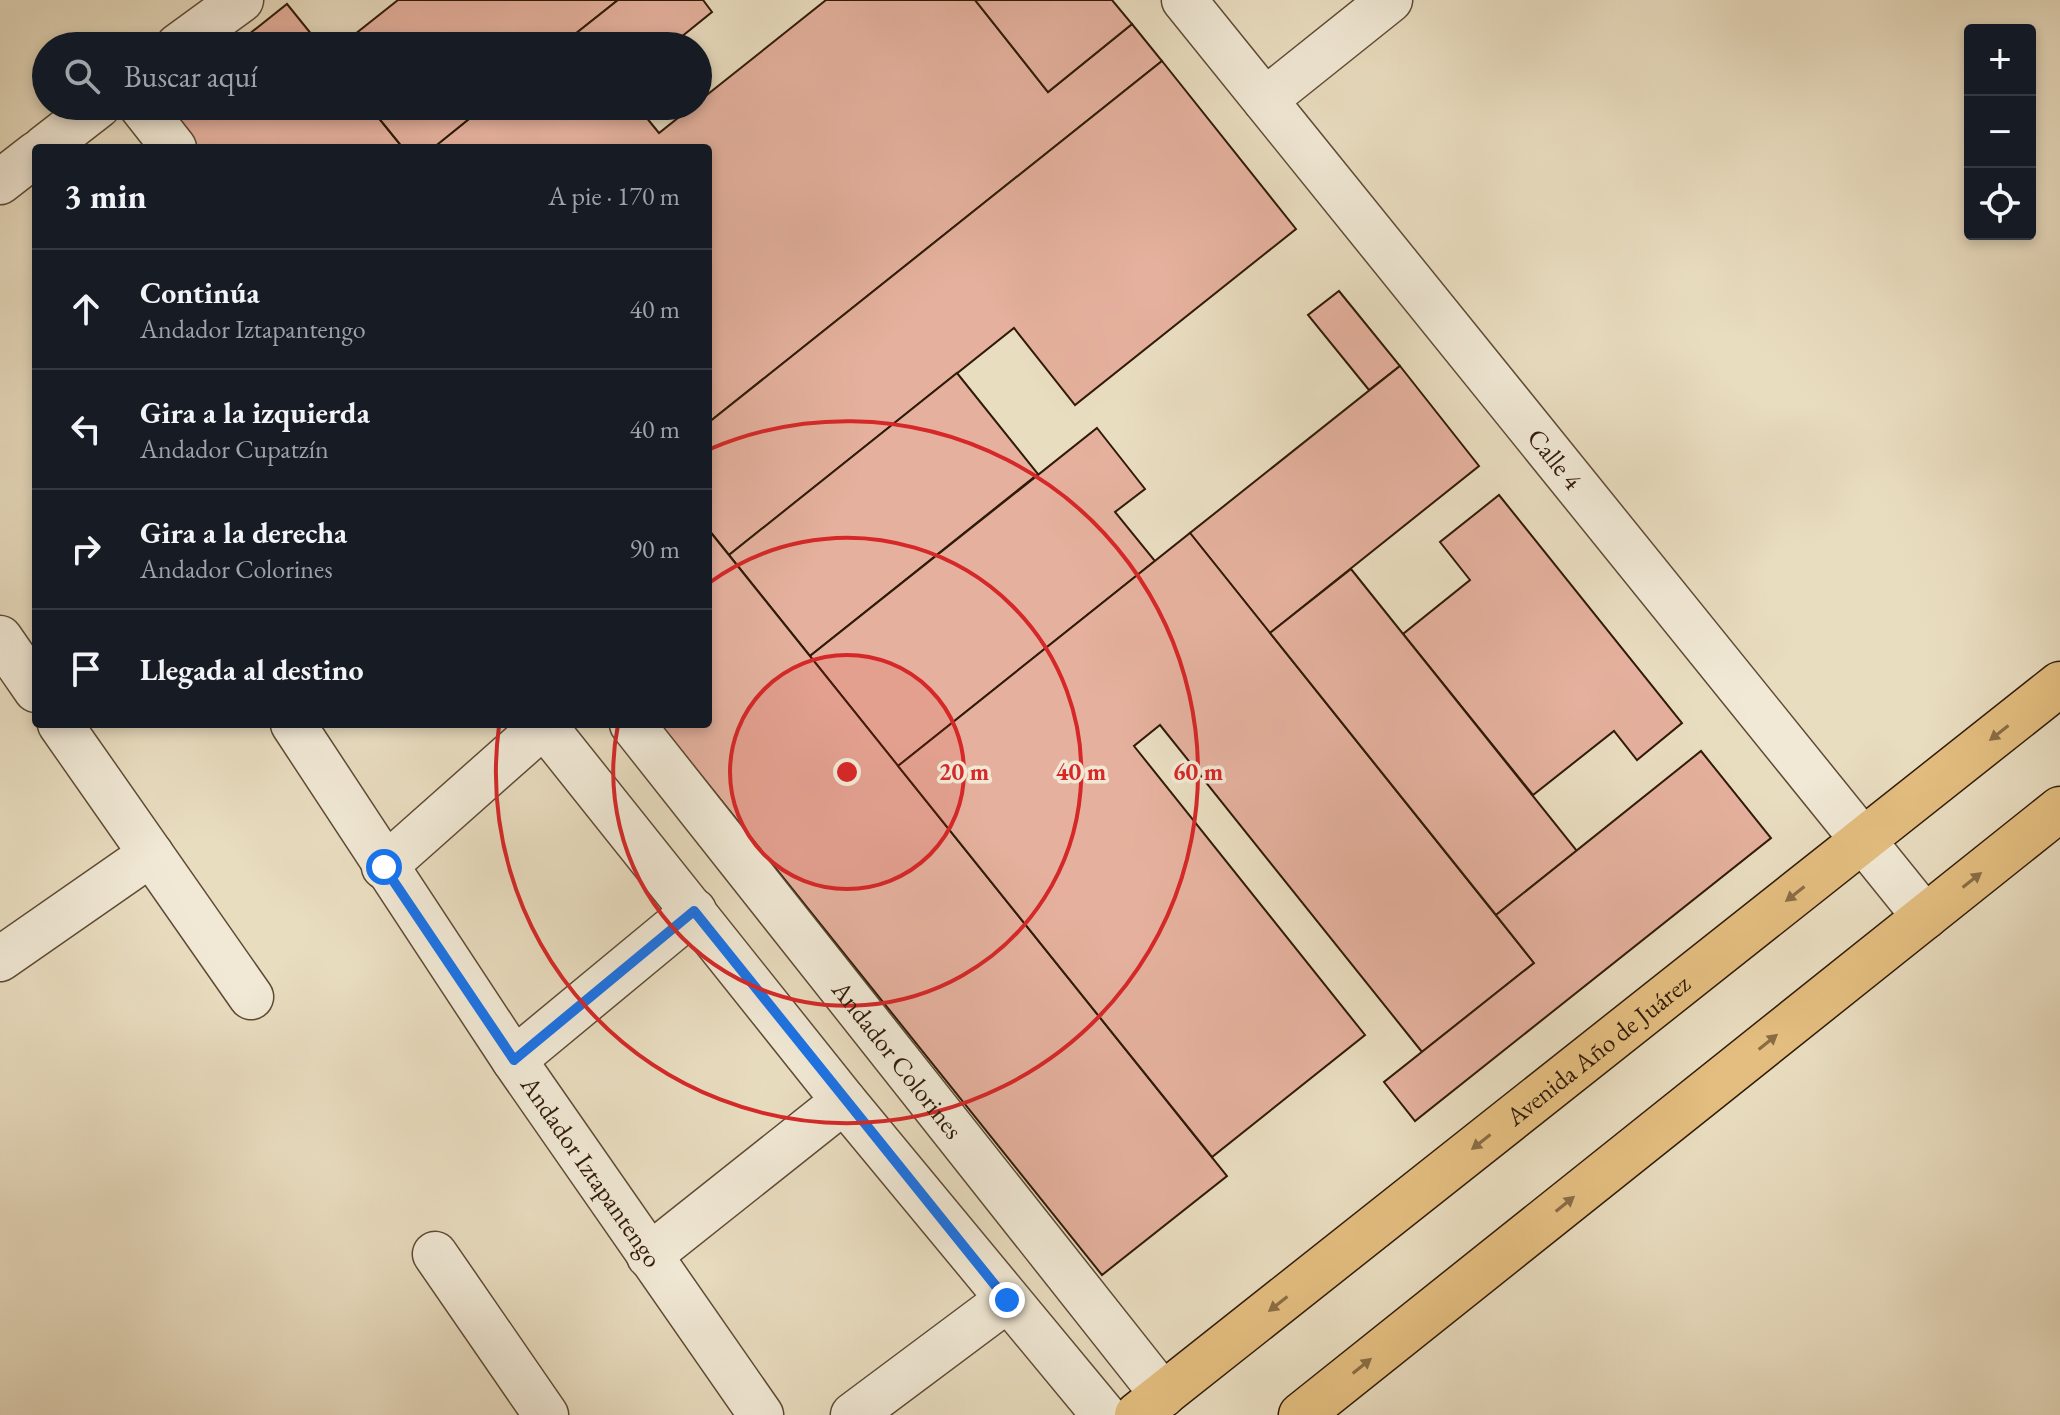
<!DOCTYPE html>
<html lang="es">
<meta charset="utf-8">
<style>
body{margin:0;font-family:"EB Garamond",serif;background:#20242c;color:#f1f3f6}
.controls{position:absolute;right:24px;top:24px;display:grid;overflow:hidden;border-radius:8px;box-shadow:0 4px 12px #0003}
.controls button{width:72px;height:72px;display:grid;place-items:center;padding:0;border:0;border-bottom:2px solid #363941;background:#171b24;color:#f1f3f6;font:40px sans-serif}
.stop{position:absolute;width:24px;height:24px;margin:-18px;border:6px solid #1a73e8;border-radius:50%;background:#fff}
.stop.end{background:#1a73e8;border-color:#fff;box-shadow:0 2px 8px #0008}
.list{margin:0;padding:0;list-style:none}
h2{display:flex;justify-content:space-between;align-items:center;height:104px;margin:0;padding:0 32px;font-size:34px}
h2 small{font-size:26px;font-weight:400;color:#9ea1a6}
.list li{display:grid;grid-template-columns:52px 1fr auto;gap:24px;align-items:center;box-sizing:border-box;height:120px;padding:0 32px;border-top:2px solid #363941}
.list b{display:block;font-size:30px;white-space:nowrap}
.list p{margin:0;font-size:26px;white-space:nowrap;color:#9ea1a6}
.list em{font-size:26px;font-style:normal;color:#9ea1a6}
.icon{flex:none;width:44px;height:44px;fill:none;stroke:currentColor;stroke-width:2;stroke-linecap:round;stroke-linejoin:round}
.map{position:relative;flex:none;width:2060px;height:1415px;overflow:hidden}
.search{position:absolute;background:#171b24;box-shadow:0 4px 12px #0003;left:32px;top:32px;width:680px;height:88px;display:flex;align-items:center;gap:20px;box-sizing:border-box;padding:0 28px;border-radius:44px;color:#9ea1a6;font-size:30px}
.panel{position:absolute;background:#171b24;box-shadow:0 4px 12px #0003;left:32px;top:144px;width:680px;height:584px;border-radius:8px}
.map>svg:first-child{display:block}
</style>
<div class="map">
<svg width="2060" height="1415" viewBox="0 0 2060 1415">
<rect width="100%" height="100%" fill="#e9ddc0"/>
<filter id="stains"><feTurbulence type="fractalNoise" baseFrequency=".0025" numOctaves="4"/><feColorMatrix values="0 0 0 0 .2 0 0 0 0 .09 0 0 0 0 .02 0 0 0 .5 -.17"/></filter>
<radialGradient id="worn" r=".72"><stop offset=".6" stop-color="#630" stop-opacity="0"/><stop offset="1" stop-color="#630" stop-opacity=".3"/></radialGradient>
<g fill="#e5b19e" stroke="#301a08" stroke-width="2">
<polygon points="398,0 618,0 560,46 340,46"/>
<polygon points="618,0 703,0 712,12 670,46 560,46"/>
<polygon points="826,0 975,0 1048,92 1132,24 1162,61 708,423 708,148 433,148 485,106 637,106 659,133 693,106 698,106 698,102"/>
<polygon points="975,0 1112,0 1132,24 1048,92"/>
<polygon points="287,4 321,46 234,46"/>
<polygon points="1162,61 1296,229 1075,405 1014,328 729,555 708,529 708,423"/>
<polygon points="165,106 369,106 403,148 199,148"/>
<polygon points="369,106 485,106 433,148 403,148"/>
<polygon points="1339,291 1400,366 1369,390 1308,315"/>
<polygon points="1400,366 1479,466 1270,633 1190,533"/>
<polygon points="957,373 1038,474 810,656 729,555"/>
<polygon points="1097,428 1145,489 1115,512 1155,561 898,766 810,656"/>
<polygon points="1499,495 1682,723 1637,760 1614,731 1533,795 1403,634 1470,580 1440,542"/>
<polygon points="708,529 1227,1176 1102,1275 660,724 708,724"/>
<polygon points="1190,533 1534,963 1422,1052 1160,725 1134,746 1365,1035 1212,1157 898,766"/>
<polygon points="1351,569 1577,851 1496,915 1270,633"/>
<polygon points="1701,751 1771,838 1415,1121 1384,1082 1534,963 1496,915"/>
</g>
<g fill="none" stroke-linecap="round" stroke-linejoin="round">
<defs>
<g id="minor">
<path id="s1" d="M 1184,0 L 1925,917"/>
<polyline points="178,46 241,0"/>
<polyline points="1265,100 1390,0"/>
<polyline points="141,106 174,148"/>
<polyline points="44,148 98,106"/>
<polyline points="0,182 36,154"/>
<polyline points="0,638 36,690"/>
<polyline points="60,724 251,997"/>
<path id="s2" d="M 293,724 L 514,1060 L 761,1415"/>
<polyline points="543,724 844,1101 1104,1415"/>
<path id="s3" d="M 632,724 L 1163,1395"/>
<polyline points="384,867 544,725"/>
<polyline points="0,959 151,854"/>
<polyline points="514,1060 694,911"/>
<polyline points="435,1254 546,1415"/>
<polyline points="649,1256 844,1101"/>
<polyline points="853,1415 1007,1300"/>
</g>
<g id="major">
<path id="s4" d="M 1137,1415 L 2060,684"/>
<polyline points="1301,1415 2060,809"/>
</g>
</defs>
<use href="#minor" stroke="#5e4b36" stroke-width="47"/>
<use href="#major" stroke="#301a08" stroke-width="47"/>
<use href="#minor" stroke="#f1e9d6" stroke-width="44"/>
<use href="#major" stroke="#e4be80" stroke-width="44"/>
</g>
<defs><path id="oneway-solid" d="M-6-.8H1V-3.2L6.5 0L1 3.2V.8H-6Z" transform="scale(2)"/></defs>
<g fill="#8a6c44">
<use href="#oneway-solid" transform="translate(1999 733) rotate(142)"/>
<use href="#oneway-solid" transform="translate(1972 880) rotate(-38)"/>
<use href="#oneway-solid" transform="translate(1795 894) rotate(142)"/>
<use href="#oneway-solid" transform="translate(1768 1042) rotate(-39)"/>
<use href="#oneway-solid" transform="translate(1481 1142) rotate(142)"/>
<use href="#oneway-solid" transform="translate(1565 1204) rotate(-39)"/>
<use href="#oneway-solid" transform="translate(1278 1304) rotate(142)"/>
<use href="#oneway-solid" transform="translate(1362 1366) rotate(-39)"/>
</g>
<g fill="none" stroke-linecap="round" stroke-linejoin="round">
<polyline stroke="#1a73e8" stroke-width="10" points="384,867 514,1060 694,911 1007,1300"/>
</g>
<circle cx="847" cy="772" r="117" fill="#d62828" fill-opacity=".12"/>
<g fill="none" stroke="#d62828" stroke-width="4">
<circle cx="847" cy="772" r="117"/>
<path d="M709 583A234 234 0 1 1 618 725"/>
<path d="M710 449A351 351 0 1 1 499 726"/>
</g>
<g text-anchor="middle" stroke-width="7" stroke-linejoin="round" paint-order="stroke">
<g font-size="26" fill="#301a08" stroke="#f1e9d6">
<text dy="9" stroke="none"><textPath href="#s1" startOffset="590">Calle 4</textPath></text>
<text dy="9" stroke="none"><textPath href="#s4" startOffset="588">Avenida Año de Juárez</textPath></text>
<text dy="9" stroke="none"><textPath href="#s3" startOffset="428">Andador Colorines</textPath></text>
<text dy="9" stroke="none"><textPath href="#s2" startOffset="538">Andador Iztapantengo</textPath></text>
</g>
</g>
<circle cx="847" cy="772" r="12" fill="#d62828" stroke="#f1e9d6" stroke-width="4"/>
<g font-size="24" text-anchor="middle" font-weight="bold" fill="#d62828" stroke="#f1e9d6" stroke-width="7" stroke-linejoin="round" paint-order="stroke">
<text x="964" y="780">20 m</text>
<text x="1081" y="780">40 m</text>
<text x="1198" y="780">60 m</text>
</g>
<rect width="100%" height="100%" filter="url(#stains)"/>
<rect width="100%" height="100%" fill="url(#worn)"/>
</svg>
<div class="controls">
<button>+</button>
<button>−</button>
<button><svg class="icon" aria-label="locate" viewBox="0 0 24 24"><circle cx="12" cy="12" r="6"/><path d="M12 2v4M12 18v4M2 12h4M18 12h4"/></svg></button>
</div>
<div class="stop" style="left:384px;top:867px"></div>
<div class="stop end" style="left:1007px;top:1300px"></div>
<div class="search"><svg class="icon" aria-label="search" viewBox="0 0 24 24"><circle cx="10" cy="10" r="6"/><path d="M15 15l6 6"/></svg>Buscar aquí</div>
<section class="panel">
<h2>3 min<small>A pie · 170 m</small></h2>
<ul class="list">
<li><svg class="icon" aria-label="ahead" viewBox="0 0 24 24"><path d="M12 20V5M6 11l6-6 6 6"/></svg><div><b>Continúa</b><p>Andador Iztapantengo</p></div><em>40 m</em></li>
<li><svg class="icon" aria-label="left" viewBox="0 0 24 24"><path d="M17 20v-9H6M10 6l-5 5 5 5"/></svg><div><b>Gira a la izquierda</b><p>Andador Cupatzín</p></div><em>40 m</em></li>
<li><svg class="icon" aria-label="right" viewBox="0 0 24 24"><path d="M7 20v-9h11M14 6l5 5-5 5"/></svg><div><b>Gira a la derecha</b><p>Andador Colorines</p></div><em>90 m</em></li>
<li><svg class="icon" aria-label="arrive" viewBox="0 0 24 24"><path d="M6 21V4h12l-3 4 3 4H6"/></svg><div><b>Llegada al destino</b></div></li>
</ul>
</section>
</div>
